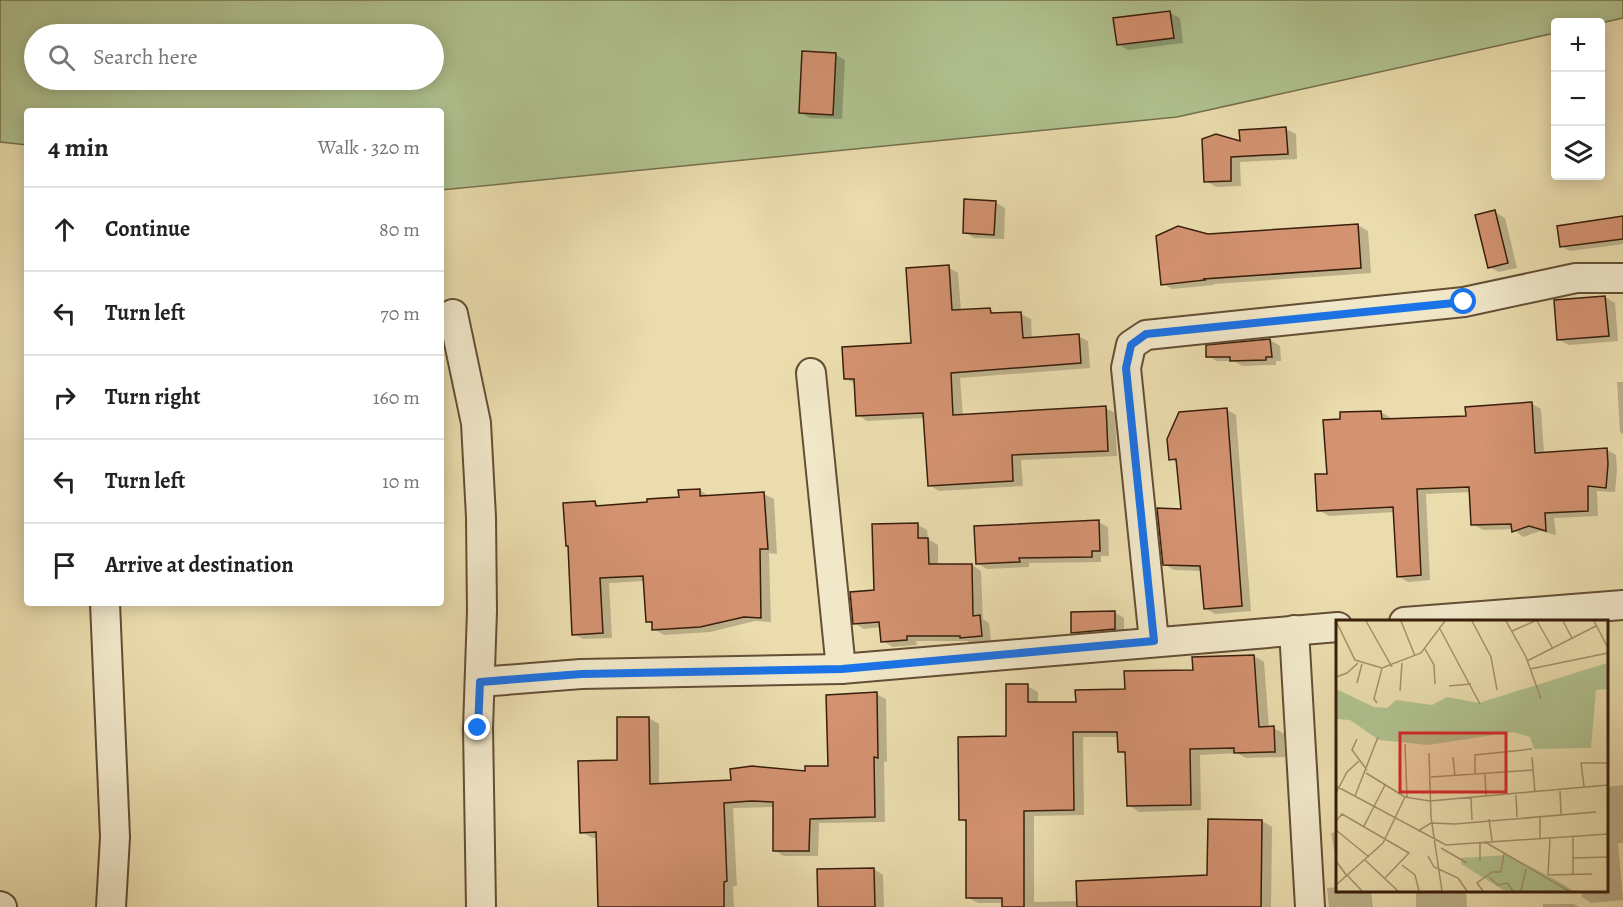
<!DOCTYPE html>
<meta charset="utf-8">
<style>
body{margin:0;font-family:Alegreya,serif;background:#f6f6f6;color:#222}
.controls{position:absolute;right:18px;top:18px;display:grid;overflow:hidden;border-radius:6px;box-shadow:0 3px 15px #0003}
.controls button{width:54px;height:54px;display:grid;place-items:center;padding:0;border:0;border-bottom:2px solid #e0e0e0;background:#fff;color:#222;font:30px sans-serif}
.stop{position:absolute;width:18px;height:18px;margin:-14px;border:4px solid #1a73e8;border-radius:50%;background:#fff}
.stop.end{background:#1a73e8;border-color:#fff;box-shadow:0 2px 6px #0008}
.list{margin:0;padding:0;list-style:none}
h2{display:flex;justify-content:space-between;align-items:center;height:78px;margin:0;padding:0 24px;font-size:26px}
h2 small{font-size:20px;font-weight:400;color:#767676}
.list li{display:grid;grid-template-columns:39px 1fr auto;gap:18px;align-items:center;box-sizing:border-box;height:84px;padding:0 24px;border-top:2px solid #e0e0e0}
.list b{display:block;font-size:22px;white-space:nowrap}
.list em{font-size:20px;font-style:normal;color:#767676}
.icon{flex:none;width:33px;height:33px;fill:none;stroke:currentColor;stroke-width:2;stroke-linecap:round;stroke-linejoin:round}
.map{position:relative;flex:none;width:1623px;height:907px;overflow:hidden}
.search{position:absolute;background:#fff;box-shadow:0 3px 15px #0003;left:24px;top:24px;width:420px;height:66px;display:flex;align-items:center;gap:15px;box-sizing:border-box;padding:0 21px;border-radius:33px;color:#767676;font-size:22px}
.panel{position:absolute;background:#fff;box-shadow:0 3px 15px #0003;left:24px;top:108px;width:420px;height:498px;border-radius:6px}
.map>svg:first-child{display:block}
</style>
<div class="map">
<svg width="1623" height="907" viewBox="0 0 1623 907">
<rect width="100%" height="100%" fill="#eadcad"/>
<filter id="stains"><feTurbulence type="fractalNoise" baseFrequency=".00333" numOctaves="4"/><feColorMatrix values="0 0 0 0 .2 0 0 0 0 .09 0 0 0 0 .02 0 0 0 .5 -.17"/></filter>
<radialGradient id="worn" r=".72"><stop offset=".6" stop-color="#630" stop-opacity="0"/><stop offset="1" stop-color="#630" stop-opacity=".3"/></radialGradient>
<path fill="#b0c28f" stroke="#74704d" stroke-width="1.5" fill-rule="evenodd" d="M 0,0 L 1623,0 L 1623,18 L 1601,23 L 1556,22 L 1555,33 L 1177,117 L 441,190 L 441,111 L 27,111 L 27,145 L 0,142 ZM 34,34 L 434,34 L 434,80 L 34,80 Z"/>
<g fill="#0003">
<polygon points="1170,13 1180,18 1183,43 1128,50 1118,44"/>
<polygon points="836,55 845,60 842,119 810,118 800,112"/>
<polygon points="1286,129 1296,134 1297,159 1240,162 1241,186 1216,187 1206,181 1241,143"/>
<polygon points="995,202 1005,208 1004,239 974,238 964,232"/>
<polygon points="1495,212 1505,218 1517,268 1499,272 1489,267"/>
<polygon points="1623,217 1623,244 1570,251 1561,246"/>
<polygon points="1358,225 1368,231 1371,273 1214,284 1214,285 1172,289 1163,284 1208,236"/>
<polygon points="948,267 958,273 961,311 990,310 998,315 1021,314 1031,319 1032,339 1078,336 1088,341 1090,368 960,378 963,417 1105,408 1115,413 1117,456 1021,460 1023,486 939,491 929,485 925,418 867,421 858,415 856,384 846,379 913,344"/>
<polygon points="1605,297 1615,303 1618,341 1569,345 1559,340"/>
<polygon points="1270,340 1280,346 1281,361 1276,361 1276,365 1242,366 1234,361 1217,361 1207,356"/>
<polygon points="1617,382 1623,382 1623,434 1620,432"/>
<polygon points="1531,403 1541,409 1544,453 1606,449 1616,455 1617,470 1615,492 1597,491 1598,516 1554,518 1556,535 1540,531 1523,537 1513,529 1483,530 1473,524 1471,492 1426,494 1430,580 1408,582 1398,576 1395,512 1329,516 1319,510 1328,475 1381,412 1391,418 1391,420 1467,417"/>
<polygon points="1226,409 1236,415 1251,611 1215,614 1205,608 1202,571 1174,570 1164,564 1183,511 1178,463 1170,459"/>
<polygon points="700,490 710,497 764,494 774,499 777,554 769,553 771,622 755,621 710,632 664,635 654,629 653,625 648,621 645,581 609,583 612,638 583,639 574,634 595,503 602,507 649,503 680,498"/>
<polygon points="1098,522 1108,527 1109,556 1101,556 1101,562 1029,563 1029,567 987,569 977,563"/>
<polygon points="918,525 927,530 928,539 938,545 938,566 972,565 981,571 983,619 989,623 991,641 971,643 967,641 916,641 917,645 893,647 883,641 881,627 864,629 854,623"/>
<polygon points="1114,612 1124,618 1124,634 1083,638 1073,632"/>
<polygon points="1254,656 1264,662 1269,728 1274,728 1284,734 1285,757 1246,758 1237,753 1200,755 1201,810 1139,812 1129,805 1127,755 1119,751 1118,737 1083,737 1084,815 1034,816 1034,902 1079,901 1209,876 1262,821 1272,827 1271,907 1004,907 1004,903 978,903 967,897 968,823 960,819 1007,737 1027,686 1038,692 1038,704 1077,704"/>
<polygon points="876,694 886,699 887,762 884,761 885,822 819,823 818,856 784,856 774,850 774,807 733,808 737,886 733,886 734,907 599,907 598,837 592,838 582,832 619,762 649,718 659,724 659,785 733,782 806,773 830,767"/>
<polygon points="1623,785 1623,843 1618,843 1623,900 1591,903 1582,897 1581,890 1606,890 1606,802 1609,802 1607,787"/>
<polygon points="1338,832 1338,871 1331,833"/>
<polygon points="874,869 883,875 884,907 819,907"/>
<polygon points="1338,887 1338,890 1371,890 1373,907 1329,907 1327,888"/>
<polygon points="1416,890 1466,890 1467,907 1416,907"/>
<polygon points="1543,904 1574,904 1579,907 1543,907"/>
</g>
<g fill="#d39270" stroke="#381e0b" stroke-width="1.5">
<polygon points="1170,11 1174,38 1117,45 1113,18"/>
<polygon points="802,51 836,53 833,115 799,113"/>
<polygon points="1286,127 1288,154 1231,157 1231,181 1204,182 1202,139 1216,134 1240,141 1239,130"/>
<polygon points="964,199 996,201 994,235 963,233"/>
<polygon points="1495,210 1508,263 1488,268 1475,215"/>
<polygon points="1623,216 1623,239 1560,247 1557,226"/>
<polygon points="1358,224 1361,268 1204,279 1205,280 1161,285 1156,236 1178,226 1208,234"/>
<polygon points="949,265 952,310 990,308 991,313 1021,312 1023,338 1079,334 1081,363 951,373 953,415 1106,406 1108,451 1012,455 1013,481 928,486 923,413 856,416 854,379 844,379 842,347 911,343 906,268"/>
<polygon points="1605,296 1609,336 1557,340 1554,300"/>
<polygon points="1270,339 1272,357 1266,357 1266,360 1230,361 1230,357 1206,357 1206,345"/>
<polygon points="1532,402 1535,453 1607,448 1608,464 1606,488 1588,486 1588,511 1545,513 1546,531 1529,526 1512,532 1511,524 1471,525 1469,487 1417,489 1421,575 1397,577 1393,507 1317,511 1315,474 1327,474 1323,420 1340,419 1340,412 1381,411 1382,419 1466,416 1465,407"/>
<polygon points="1227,408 1242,606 1204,609 1200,566 1163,565 1157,508 1181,509 1176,459 1169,460 1167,439 1179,412"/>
<polygon points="700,489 700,496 764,492 768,549 760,549 761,618 744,617 700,627 652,630 652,622 646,622 643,576 600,578 603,633 572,635 568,546 566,546 563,503 595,501 596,506 647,502 647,499 679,497 678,490"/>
<polygon points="1099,520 1100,551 1092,551 1092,557 1019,558 1020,562 976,564 974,526"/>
<polygon points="918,523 918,538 928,538 929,564 972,564 973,616 980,615 982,636 960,638 960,636 907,636 907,640 881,642 879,622 853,624 850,592 874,590 872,524"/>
<polygon points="1115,611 1115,629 1071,633 1071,612"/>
<polygon points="1254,655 1259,727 1274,726 1275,752 1234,753 1234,748 1190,749 1191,805 1127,806 1125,752 1118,752 1117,732 1073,732 1074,810 1024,811 1024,907 1002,907 1002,898 966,898 966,820 959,820 958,737 1006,736 1006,684 1028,684 1028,702 1076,702 1075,690 1125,689 1124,671 1193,670 1192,657"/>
<polygon points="877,692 878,758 874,757 875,817 810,819 809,851 773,851 773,802 751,801 724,803 727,881 724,882 724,907 598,907 596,832 580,833 578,761 617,760 617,717 649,717 650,784 731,780 730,769 752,766 805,771 805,766 828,766 826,695"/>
<polygon points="1208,819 1262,820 1261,907 1077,907 1076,881 1207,875"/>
<polygon points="874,868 875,907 818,907 817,869"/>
</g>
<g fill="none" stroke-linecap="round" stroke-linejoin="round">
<defs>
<g id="street">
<polyline points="453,314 476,423 481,517 482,611 478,728 481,907"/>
<polyline points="811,373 841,669"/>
<polyline points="105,603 115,837 111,907"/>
<polyline points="1404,622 1623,605"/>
<polyline points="1294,630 1310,907"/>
<polyline points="1154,641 1126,368 1131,345 1146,335 1464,302 1576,278 1623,278"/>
<polyline points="480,682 581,674 841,669 1338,627"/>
<polyline points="0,906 2,907"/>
</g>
</defs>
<use href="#street" stroke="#644e34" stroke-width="32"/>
<use href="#street" stroke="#f1e8ca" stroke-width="28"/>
</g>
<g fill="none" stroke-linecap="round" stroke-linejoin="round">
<polyline stroke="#1a73e8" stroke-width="8" points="478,728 480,682 581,674 842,669 1154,641 1126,368 1131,345 1146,334 1464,302"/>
</g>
<g transform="translate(1336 620)">
<rect width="272" height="272" fill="#eadcad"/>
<path d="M 271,43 L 271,69 L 260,70 L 255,128 L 198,129 L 194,117 L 177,112 L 92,125 L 43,120 L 14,100 L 0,99 L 0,69 L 38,87 L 51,88 L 60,80 L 96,85 L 111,77 L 143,83 ZM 172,235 L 220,260 L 238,271 L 169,271 L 125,244 L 125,238 Z" fill="#b0c28f"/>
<path fill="none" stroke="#a3906c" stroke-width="1.5" d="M 0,1 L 19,40 L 46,48 L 85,33 L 109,1M 30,1 L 56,47M 65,1 L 79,36M 136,1 L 155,37 L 161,70M 170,1 L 190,37 L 205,79M 201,1 L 217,29M 227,1 L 236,18M 258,1 L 272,28M 103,7 L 144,84M 176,11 L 199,1M 89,29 L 98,45 L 99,64M 191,41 L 260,6M 194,49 L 272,33M 0,57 L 11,53 L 22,43M 21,63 L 26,44M 113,66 L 135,64M 64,71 L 66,43M 41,83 L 38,79 L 46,48M 21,119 L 16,130 L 31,150M 69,124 L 71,177M 93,133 L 95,197 L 106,271M 117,137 L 119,156M 196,137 L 199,173M 30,153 L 69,177M 149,154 L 150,176M 139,155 L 139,135 L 196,129M 95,157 L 197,150M 0,166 L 110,225 L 272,214M 248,166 L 245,143 L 272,143M 224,171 L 225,194M 0,173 L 11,152 L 23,141M 180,175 L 181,197M 19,176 L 42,117M 135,177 L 136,200M 204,196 L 204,218M 153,199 L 156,221M 0,201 L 6,194 L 73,233 L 48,259M 28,206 L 49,165M 0,210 L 33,237M 82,211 L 95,203 L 119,204 L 260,192M 149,222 L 233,271M 105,228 L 131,243M 92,236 L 98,247 L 122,258 L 131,271M 237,238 L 272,237M 29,240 L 62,271M 0,241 L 11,256M 144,241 L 144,222M 66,245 L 79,255 L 83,271M 11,255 L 26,271M 212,255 L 256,254M 212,255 L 214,218M 237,255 L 237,217M 153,257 L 162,265 L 171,263 L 177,271M 0,265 L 47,223 L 69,177 L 94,181 L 272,165M 147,271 L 141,263 L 156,252 L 165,252 L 168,233M 185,271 L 190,249"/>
<path fill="#d62828" fill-opacity="0.15" stroke="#d62828" stroke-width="3" d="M 64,113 L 170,113 L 170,172 L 64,172 Z"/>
<rect width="272" height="272" fill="none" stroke="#381e0b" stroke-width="3"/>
</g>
<rect width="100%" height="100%" filter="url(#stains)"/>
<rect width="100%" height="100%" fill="url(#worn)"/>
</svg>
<div class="controls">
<button>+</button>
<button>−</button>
<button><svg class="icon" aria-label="layers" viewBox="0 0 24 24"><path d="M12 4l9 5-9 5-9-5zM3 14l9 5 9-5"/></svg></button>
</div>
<div class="stop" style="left:1464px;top:302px"></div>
<div class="stop end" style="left:478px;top:728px"></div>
<div class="search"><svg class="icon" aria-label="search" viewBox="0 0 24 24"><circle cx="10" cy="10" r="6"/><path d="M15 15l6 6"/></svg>Search here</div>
<section class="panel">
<h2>4 min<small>Walk · 320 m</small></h2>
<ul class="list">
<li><svg class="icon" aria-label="ahead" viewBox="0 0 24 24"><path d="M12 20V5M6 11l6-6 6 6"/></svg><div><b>Continue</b></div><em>80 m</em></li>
<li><svg class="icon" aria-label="left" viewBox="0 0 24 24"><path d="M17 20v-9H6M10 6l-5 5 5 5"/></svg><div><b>Turn left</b></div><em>70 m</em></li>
<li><svg class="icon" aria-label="right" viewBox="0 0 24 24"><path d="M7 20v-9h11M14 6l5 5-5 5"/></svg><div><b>Turn right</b></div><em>160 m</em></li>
<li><svg class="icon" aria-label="left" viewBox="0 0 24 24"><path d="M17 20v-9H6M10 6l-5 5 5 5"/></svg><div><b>Turn left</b></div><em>10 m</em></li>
<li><svg class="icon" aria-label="arrive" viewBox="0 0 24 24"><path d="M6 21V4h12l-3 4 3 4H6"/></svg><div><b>Arrive at destination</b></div></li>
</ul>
</section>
</div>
